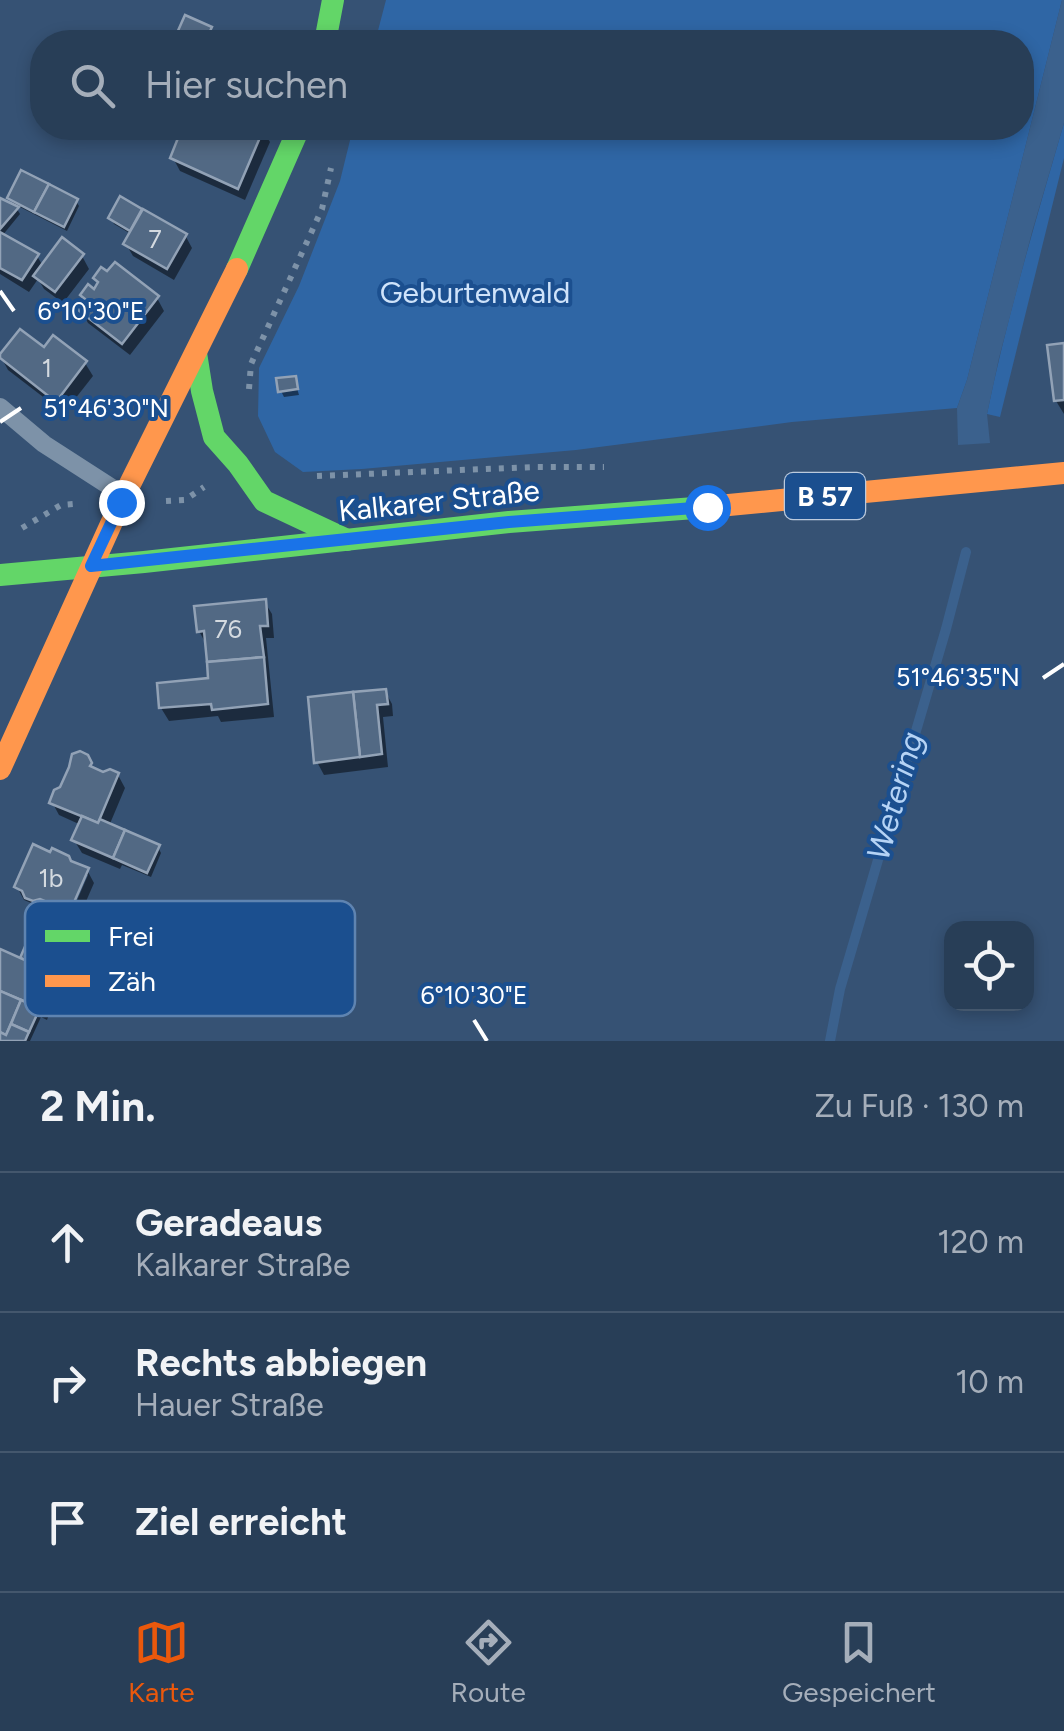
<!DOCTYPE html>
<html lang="de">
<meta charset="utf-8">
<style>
body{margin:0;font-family:Figtree,sans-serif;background:#30455d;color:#f1f3f6}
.controls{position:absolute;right:30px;bottom:30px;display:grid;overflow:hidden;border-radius:20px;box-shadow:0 5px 15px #0003}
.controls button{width:90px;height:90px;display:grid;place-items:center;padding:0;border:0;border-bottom:2px solid #44576d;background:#283e57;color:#f1f3f6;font:50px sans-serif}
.stop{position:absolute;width:30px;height:30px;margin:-22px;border:8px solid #1a73e8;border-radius:50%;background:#fff}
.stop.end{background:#1a73e8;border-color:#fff;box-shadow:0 2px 10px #0008}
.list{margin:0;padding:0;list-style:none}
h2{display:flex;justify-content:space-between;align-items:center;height:130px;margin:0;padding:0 40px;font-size:42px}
h2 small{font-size:32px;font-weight:400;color:#a5aeba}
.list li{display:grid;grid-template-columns:65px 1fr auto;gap:30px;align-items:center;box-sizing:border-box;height:140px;padding:0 40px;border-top:2px solid #44576d}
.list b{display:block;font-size:38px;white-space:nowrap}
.list p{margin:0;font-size:32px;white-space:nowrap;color:#a5aeba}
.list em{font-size:32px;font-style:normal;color:#a5aeba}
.icon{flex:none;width:55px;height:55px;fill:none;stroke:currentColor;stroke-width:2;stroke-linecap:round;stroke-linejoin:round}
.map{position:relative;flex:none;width:1064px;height:1041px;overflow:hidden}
.search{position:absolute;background:#283e57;box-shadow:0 5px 15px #0003;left:30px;right:30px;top:30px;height:110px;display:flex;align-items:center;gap:25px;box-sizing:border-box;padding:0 35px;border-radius:40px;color:#a5aeba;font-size:38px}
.sheet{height:550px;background:#283e57}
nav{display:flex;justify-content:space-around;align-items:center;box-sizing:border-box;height:140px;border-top:2px solid #44576d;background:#283e57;font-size:28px;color:#a5aeba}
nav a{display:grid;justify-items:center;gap:5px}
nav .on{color:#ea580c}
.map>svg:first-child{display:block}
</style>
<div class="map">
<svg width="1064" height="1041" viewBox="0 0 1064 1041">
<rect width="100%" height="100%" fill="#365274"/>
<g fill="#2f66a5">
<polygon points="386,0 1062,0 967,380 957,408 792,422 576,450 362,469 303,472 275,452 258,416 259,368 299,286 340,181 353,128 1022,128 1022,42 375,42"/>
<path d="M 1064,123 L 1064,158 L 1000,417 L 987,414 C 1007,316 1036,220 1064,123 Z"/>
</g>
<polygon fill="#3b618d" points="1062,0 1064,0 1064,123 1032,232 999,358 987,414 990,443 958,445 957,408 967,380"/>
<g fill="#0007" fill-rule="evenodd">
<polygon points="187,18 210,29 214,35 210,42 176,42"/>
<polygon points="185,128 262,129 270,142 245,200 180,171 173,158"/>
<polygon points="10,198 76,201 79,206 67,231 14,204 20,214 2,236 37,256 43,266 82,256 89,269 63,303 44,289 38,279 29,292 0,274 0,200 16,208"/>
<polygon points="121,200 185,235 192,248 174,280 133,256 126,244 131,234 114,224 111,218"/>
<polygon points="96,278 157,298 164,311 130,355 88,323 81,310 87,302 83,295 94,292 100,285"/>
<polygon points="1064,346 1064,414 1056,401"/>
<polygon points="44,351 85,363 93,376 64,413 8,370 1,357"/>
<polygon points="294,378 299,395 284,397 281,391"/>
<polygon points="264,601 272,614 274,638 266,638 274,717 221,722 218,716 169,721 161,708 211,680 206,644 199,631"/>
<polygon points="385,691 392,704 393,716 383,717 388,767 324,775 317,762"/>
<polygon points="86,756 95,771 118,775 125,788 109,826 158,847 161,853 151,877 122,865 120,869 82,853 74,840 81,825 59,815 52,802"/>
<path d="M 71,864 L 87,870 L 94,883 L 74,929 L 78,931 L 86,944 L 74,971 L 63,966 L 52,991 L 55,999 L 47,1020 L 41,1017 L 30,1041 L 0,1041 L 0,952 L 21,961 L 40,913 L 36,911 L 31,903 L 24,900 L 17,887 ZM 83,875 L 88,875 L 62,935 L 58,933 ZM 24,988 L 28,990 L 8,1037 L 3,1035 Z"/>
</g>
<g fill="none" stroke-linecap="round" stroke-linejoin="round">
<polyline stroke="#3b618d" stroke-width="10" points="830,1041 840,989 946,629 966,552"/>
</g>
<g fill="#526984" stroke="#92a2b6" stroke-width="2.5">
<polygon points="185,15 212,27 205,42 173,42"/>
<polygon points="182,128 264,128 238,189 170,158"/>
<polygon points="21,170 49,184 34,212 7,198"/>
<polygon points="49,184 78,199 64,227 34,212"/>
<polygon points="120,196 142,209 130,231 108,218"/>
<polygon points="0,198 19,207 0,229"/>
<polygon points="143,209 187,234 167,269 123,244"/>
<polygon points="0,232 39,254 22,280 0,268"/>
<polygon points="62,237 84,254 55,292 33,276"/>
<polygon points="115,262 159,296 122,344 78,310 85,299 80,295 88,284 94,289 98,282 93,278 101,267 107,271"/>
<polygon points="20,329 44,347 53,335 87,361 56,402 0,358 0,354"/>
<polygon points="1064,343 1064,400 1054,401 1047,345"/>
<polygon points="296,376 298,389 278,392 276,378"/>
<polygon points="266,599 268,626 260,626 264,657 207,662 204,631 197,632 194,606"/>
<polygon points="264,657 268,704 212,710 211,704 159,708 157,683 208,678 207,662"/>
<polygon points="386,689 388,704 377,705 382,754 360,757 353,692"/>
<polygon points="353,692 360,757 314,763 308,697"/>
<polygon points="80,751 88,755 92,763 90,766 103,772 110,769 119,773 98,823 49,803 54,790 60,787 69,767 72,754"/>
<polygon points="82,816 98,823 100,819 125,830 113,858 71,840"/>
<polygon points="125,830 160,845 147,873 113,858"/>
<polygon points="33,844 50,852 52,848 69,856 71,861 89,868 65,923 43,913 47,902 40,899 33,901 25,898 22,891 14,887"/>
<polygon points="27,942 62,957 50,984 31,976 36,965 20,958"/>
<polygon points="0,949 36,965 31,976 50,984 40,1008 0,991"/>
<polygon points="0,991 21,1000 6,1035 0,1032"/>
<polygon points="21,1000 40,1008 29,1032 11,1024"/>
<polygon points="11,1024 29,1032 25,1041 0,1041 0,1032 6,1035"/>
</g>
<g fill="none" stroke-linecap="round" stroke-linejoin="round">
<g stroke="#7d92a8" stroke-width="6" stroke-dasharray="5 8" stroke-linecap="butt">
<polyline points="249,389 251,364 322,209 331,168"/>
<polyline points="317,476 534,467 604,467"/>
<polyline points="166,501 185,500 204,487"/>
<polyline points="22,528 61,505 73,504"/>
</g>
<polyline stroke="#7d92a8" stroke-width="18" points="0,407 44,444 120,493"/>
<g stroke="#63d668" stroke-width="22">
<polyline points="325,42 333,0"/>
<polyline points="237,269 299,128"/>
<polyline points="196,353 202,391 214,437 238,464 264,501 347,540"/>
<polyline points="0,575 144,562 509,522 708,507"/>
</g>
<g stroke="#ff974d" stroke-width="22">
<polyline points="708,507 1064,473"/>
<polyline points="0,769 121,502 237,269"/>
</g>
</g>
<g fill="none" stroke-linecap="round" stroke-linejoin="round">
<polyline stroke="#1a73e8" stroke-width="12" points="121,502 91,566 509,522 707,507"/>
</g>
<path fill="none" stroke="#fff" stroke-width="4" d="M 0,291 L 14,311M 0,422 L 21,408M 1043,678 L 1064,664M 474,1020 L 487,1041"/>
<g text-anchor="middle" stroke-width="8" stroke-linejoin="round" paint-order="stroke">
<g font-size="25" fill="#d4dae0">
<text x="155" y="248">7</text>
<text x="47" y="377">1</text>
<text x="228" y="638">76</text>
<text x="51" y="887">1b</text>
</g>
<rect fill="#1b4f8f" stroke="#bbcadd" stroke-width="2.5" x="785" y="473" width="80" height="46" rx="8"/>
<g font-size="28" font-weight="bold" fill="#fff">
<text x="825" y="506">B 57</text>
</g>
<g font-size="30" fill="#cfe3fa" stroke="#1b4f8f">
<text x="475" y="303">Geburtenwald</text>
</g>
<g font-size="30" fill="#fff" stroke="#1b4f8f">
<text transform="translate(439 501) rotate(-6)" y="10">Kalkarer Straße</text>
</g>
<g font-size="32" font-style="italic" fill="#b5d3f5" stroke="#1b4f8f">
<text transform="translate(895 796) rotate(-74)" y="11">Wetering</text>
</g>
</g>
<rect x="25" y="901" width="330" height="115" rx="15" fill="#1b4f8f" stroke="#5f84b1" stroke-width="2.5"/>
<rect x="45" y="930" width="45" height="12" fill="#63d668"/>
<rect x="45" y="975" width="45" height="12" fill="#ff974d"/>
<g font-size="28" fill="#fff">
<text x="108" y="946">Frei</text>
<text x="108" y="991">Zäh</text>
</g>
<g font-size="25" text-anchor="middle" fill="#fff" stroke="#1b4f8f" stroke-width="8" stroke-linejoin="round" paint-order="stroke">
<text x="91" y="320">6°10'30"E</text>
<text x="106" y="417">51°46'30"N</text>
<text x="958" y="686">51°46'35"N</text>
<text x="474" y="1004">6°10'30"E</text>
</g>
</svg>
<div class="controls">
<button><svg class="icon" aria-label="locate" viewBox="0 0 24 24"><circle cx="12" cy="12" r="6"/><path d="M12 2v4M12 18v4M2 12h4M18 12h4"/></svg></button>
</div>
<div class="stop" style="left:707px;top:507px"></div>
<div class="stop end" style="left:121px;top:502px"></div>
<div class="search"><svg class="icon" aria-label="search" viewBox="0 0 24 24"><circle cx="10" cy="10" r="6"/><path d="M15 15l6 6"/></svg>Hier suchen</div>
</div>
<section class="sheet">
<h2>2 Min.<small>Zu Fuß · 130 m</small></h2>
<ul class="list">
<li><svg class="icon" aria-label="ahead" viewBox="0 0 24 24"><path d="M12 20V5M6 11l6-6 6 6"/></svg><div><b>Geradeaus</b><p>Kalkarer Straße</p></div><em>120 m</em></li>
<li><svg class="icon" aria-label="right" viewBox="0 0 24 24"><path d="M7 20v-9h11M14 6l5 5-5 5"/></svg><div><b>Rechts abbiegen</b><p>Hauer Straße</p></div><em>10 m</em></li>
<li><svg class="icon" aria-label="arrive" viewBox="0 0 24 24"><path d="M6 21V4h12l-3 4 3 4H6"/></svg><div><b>Ziel erreicht</b></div></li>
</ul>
</section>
<nav>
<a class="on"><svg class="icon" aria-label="map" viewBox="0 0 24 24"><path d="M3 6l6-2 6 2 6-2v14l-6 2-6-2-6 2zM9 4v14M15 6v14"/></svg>Karte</a>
<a><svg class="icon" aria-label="directions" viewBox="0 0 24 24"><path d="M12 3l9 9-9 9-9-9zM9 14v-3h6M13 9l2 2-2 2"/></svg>Route</a>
<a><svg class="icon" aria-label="saved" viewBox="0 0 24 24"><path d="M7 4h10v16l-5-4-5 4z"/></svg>Gespeichert</a>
</nav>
